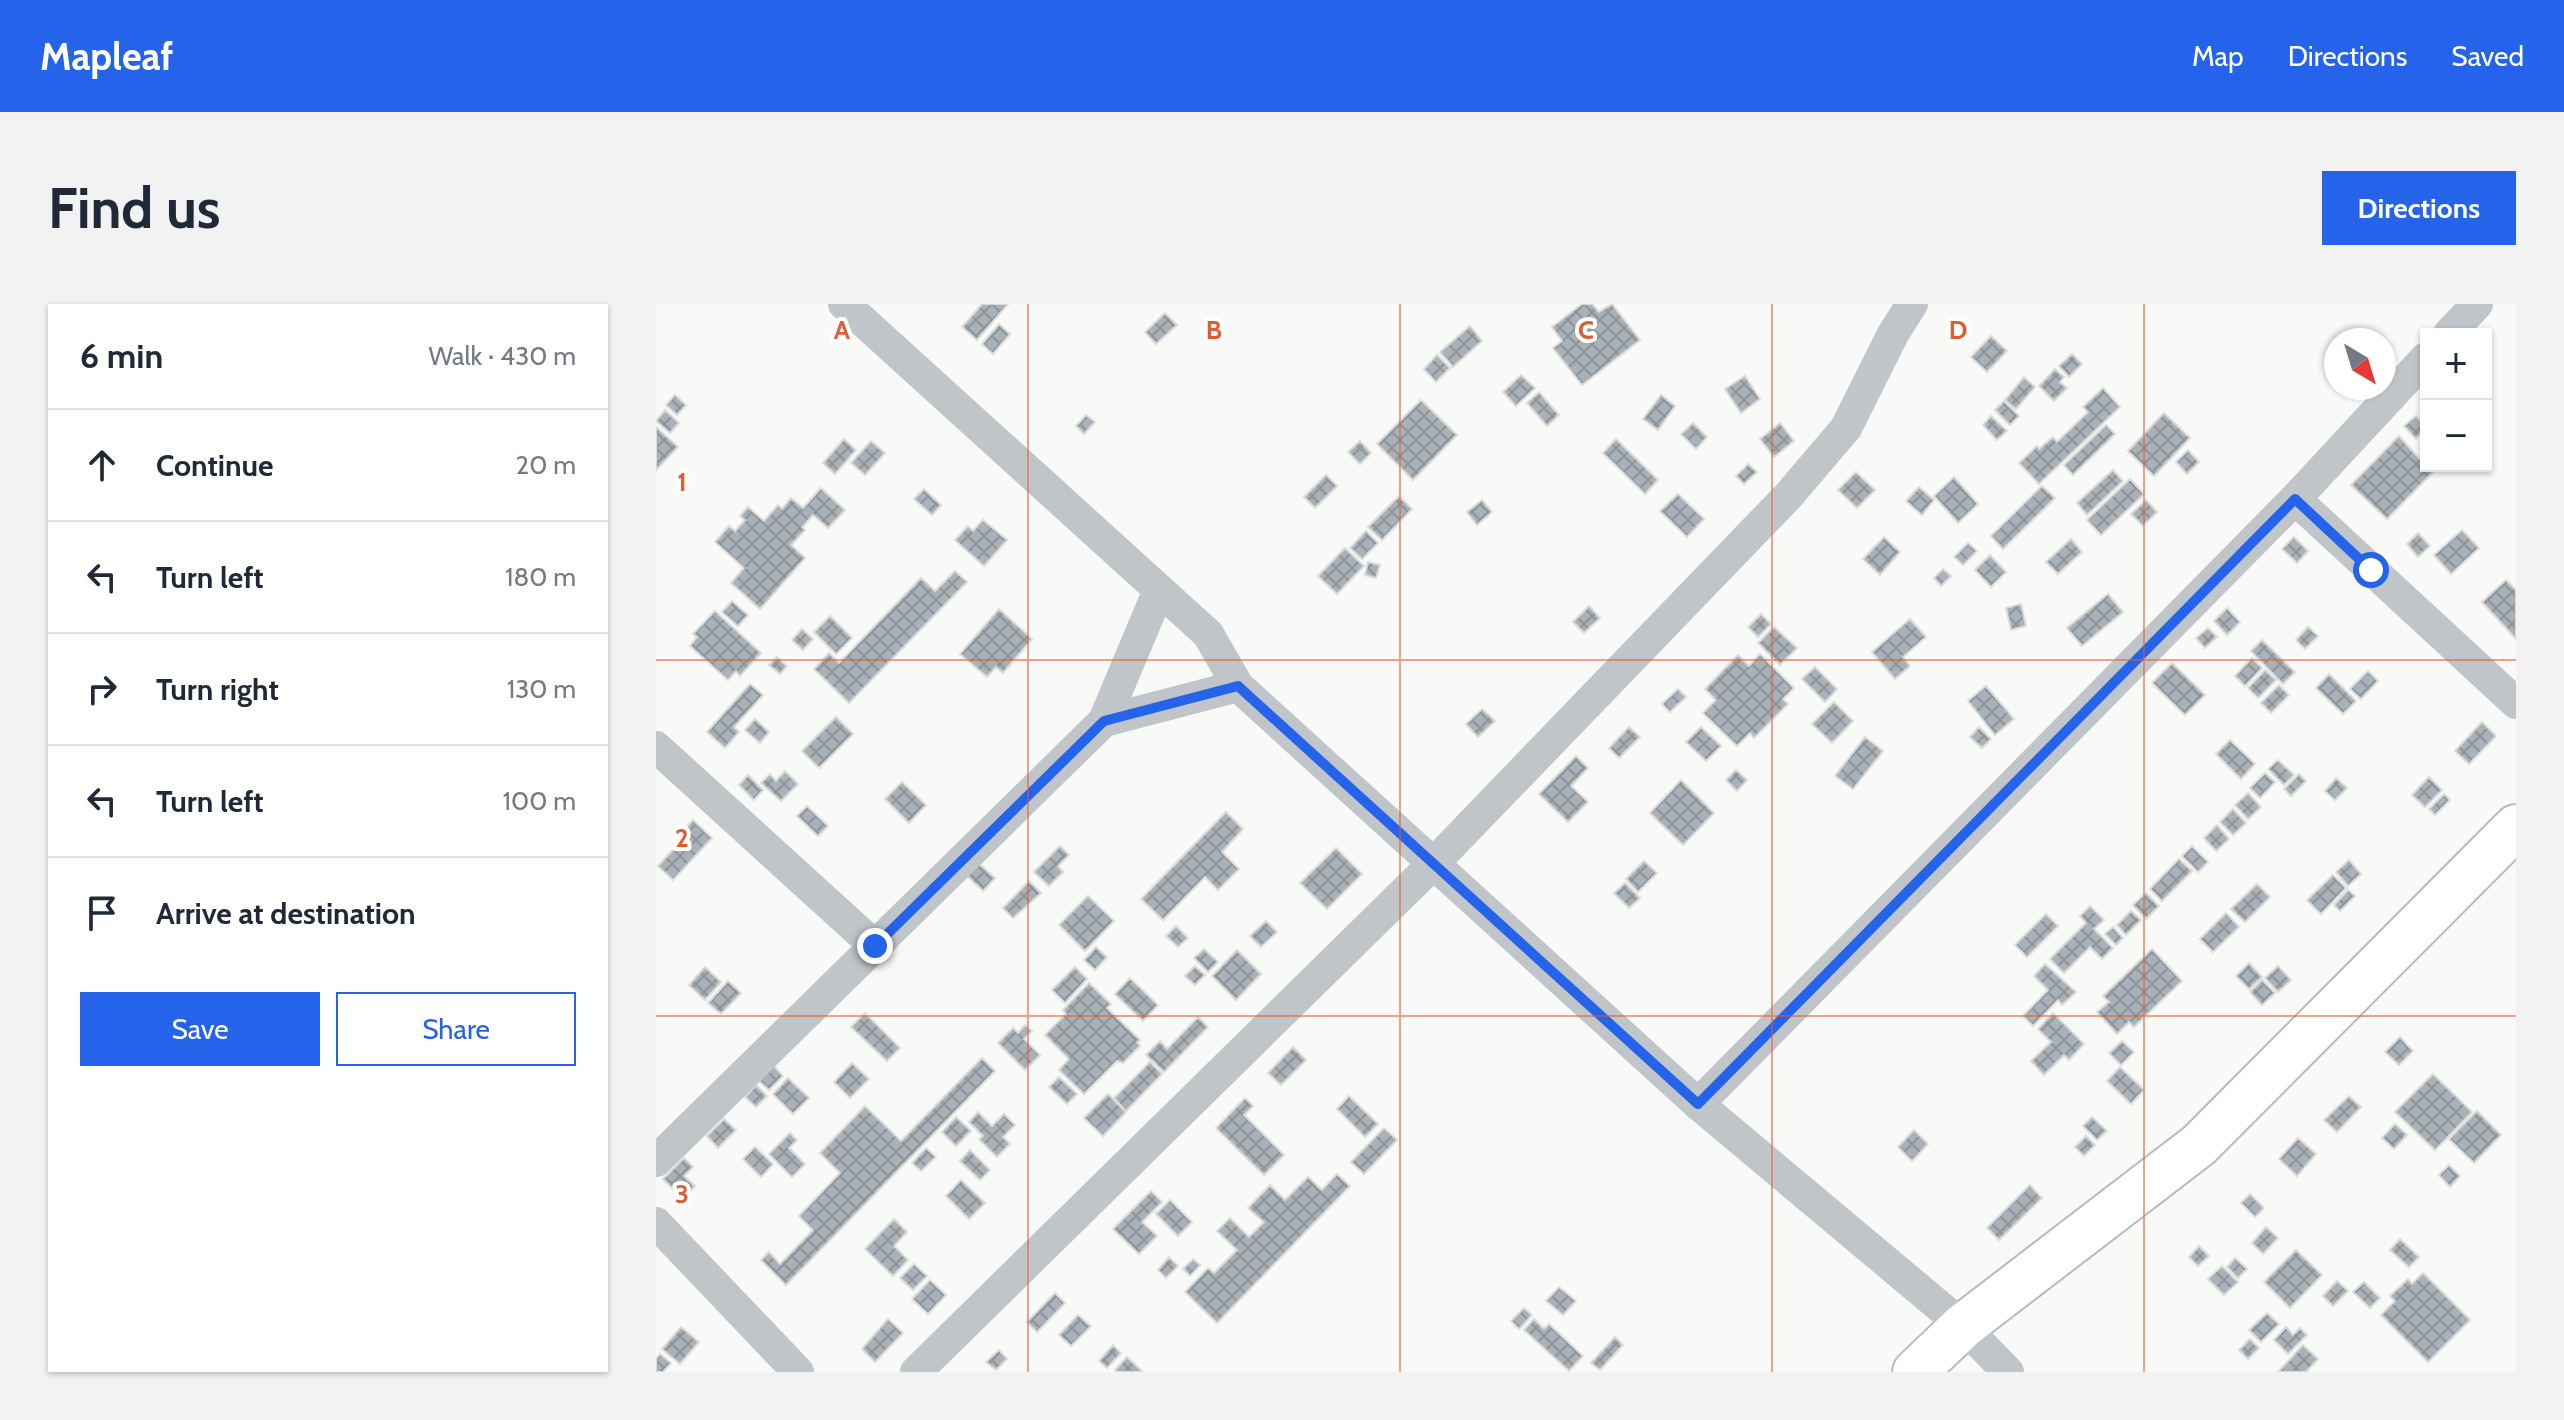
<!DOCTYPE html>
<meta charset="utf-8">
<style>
body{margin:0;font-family:Cabin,sans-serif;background:#f2f2f3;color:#1f2937}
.controls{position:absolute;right:24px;top:24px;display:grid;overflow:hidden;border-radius:0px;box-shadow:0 2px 6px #0004}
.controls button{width:72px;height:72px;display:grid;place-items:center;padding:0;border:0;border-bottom:2px solid #e0e1e3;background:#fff;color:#1f2937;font:40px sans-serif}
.compass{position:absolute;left:1668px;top:24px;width:72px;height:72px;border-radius:50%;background:#fff;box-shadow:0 2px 6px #0004;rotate:142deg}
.stop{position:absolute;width:24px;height:24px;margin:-18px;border:6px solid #2563eb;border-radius:50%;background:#fff}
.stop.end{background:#2563eb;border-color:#fff;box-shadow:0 2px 8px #0008}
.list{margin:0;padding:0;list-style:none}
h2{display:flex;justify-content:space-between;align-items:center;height:104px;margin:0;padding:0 32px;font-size:34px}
h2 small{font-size:26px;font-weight:400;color:#747a83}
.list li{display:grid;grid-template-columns:52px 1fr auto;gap:24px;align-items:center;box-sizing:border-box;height:112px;padding:0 32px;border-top:2px solid #e0e1e3}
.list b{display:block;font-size:30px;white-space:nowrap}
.list em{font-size:26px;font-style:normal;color:#747a83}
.actions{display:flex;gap:16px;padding:24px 32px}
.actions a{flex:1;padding:18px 0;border:2px solid #2563eb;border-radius:0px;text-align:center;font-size:28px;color:#2563eb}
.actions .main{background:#2563eb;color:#fff}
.icon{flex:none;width:44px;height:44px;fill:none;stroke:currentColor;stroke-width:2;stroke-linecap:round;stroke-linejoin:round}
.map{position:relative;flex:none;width:1860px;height:1068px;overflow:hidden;border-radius:0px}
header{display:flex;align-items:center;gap:48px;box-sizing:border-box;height:112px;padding:0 40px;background:#2563eb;color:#fff}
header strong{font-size:38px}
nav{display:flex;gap:44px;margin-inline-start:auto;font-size:28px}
.intro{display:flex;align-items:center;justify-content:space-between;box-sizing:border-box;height:192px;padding:0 48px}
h1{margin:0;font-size:56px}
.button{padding:20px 36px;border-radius:0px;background:#2563eb;color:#fff;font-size:28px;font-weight:700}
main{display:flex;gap:48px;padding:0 48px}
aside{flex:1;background:#fff;border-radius:0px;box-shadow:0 2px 6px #0004}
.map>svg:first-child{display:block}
</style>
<header>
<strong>Mapleaf</strong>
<nav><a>Map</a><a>Directions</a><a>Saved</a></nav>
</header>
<div class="intro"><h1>Find us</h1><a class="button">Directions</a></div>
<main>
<aside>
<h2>6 min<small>Walk · 430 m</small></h2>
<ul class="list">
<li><svg class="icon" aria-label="ahead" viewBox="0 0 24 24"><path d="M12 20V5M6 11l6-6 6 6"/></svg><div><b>Continue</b></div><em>20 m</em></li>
<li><svg class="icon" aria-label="left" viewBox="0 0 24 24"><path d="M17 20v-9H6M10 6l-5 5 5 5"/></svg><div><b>Turn left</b></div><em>180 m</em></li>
<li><svg class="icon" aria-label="right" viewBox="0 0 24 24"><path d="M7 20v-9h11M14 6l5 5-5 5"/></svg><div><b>Turn right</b></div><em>130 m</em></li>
<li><svg class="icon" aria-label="left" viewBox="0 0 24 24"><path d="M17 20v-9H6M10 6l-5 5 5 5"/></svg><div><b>Turn left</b></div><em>100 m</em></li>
<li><svg class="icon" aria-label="arrive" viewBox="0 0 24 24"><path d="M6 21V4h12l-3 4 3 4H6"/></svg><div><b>Arrive at destination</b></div></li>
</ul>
<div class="actions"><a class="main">Save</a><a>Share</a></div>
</aside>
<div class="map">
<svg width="1860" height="1068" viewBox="0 0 1860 1068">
<defs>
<pattern id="building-cross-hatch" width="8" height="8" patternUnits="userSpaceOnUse" patternTransform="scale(2)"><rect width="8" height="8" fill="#a9b2b8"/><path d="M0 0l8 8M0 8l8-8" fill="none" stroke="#8d959b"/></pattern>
</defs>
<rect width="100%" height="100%" fill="#f9f9f7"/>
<g fill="url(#building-cross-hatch)" stroke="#dbdbd9" stroke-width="2">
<polygon points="326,0 352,0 321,36 306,23"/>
<polygon points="926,0 936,0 943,8 956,0 984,36 926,81 897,44 906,37 896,23"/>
<polygon points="509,9 521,21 500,40 489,28"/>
<polygon points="343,20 354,30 337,50 326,40"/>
<polygon points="814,22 826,37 797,63 784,48"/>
<polygon points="1335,32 1351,47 1331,68 1315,53"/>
<polygon points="1416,50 1426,60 1413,73 1403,62"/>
<polygon points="781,51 794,64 780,78 768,65"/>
<polygon points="1399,65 1408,73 1404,78 1411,84 1398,97 1383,82"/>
<polygon points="865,71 879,84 860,102 847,88"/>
<polygon points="1089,72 1104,95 1085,109 1069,85"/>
<polygon points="1368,73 1379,83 1360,105 1349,96"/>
<polygon points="1447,84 1464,103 1383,180 1363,159 1381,142 1383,145 1397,133 1401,138 1432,108 1427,103"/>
<polygon points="883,88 903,111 891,122 871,99"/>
<polygon points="19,91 30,101 21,111 10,101"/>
<polygon points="1005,91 1019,102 1002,126 987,115"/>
<polygon points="765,96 801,131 757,176 721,140"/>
<polygon points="1348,97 1363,112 1354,121 1339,106"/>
<polygon points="9,106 23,119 14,129 0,117"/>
<polygon points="1508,109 1534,134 1498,172 1472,147"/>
<polygon points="430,111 439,118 428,130 420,122"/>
<polygon points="1335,112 1351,127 1341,136 1327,121"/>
<polygon points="1760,112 1770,123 1760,135 1748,122"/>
<polygon points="1037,119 1051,133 1040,145 1025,130"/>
<polygon points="1124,119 1138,137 1118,153 1104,135"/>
<polygon points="1450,121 1459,130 1417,171 1408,161"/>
<polygon points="0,123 22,143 0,166"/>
<polygon points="1743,132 1770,162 1778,167 1731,215 1695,181"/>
<polygon points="188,135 200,146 179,170 167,159"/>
<polygon points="960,135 1002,176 989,190 947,149"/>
<polygon points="215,137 229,149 209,171 195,159"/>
<polygon points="704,137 715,149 704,160 692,148"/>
<polygon points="1532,146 1543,158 1531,170 1520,158"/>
<polygon points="1092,160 1101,168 1088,180 1080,172"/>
<polygon points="1457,166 1467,177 1431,211 1421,199"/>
<polygon points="1200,168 1219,186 1201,204 1182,186"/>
<polygon points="670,171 681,182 659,204 648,193"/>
<polygon points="1298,173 1322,200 1302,219 1278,192"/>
<polygon points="1474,175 1488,190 1445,231 1431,216"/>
<polygon points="1386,182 1399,194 1347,245 1335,232"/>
<polygon points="1263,183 1278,196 1266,211 1250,197"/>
<polygon points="165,184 189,206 172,224 157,211 146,223 149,226 135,241 149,254 104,305 75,279 88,264 59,238 73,222 79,227 89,216 84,212 92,203 108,217 122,201 126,205 135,194 147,204"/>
<polygon points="268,185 285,201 276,211 258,195"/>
<polygon points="1022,190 1048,215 1031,233 1004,207"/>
<polygon points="743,192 756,205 726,236 712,223"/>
<polygon points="826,196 836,208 821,221 811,208"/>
<polygon points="1490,196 1501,208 1487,222 1475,210"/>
<polygon points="327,216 351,236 328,262 299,236 312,222 317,227"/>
<polygon points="1806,226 1823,244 1795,270 1778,251"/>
<polygon points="710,227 722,239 706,255 694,244"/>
<polygon points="1762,229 1774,242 1762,253 1751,240"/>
<polygon points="1228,233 1244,248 1224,271 1207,255"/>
<polygon points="1638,233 1652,247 1641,259 1626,245"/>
<polygon points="1415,235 1426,248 1402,270 1390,258"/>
<polygon points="1312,239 1321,247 1307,261 1298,253"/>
<polygon points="689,244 708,262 681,290 662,272"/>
<polygon points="1334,251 1350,268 1335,283 1319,266"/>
<polygon points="712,258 724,261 720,274 709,271"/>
<polygon points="1287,265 1295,272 1285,282 1278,274"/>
<polygon points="299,267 311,278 193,399 158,365 173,349 183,359 265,274 279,287"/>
<polygon points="1850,276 1860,286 1860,335 1826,298"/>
<polygon points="1452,290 1467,308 1426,342 1411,324"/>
<polygon points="76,297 92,311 82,322 66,308"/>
<polygon points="1365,300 1370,322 1355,326 1350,304"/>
<polygon points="933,302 944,314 928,329 917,318"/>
<polygon points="1571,304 1584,318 1571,331 1558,317"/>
<polygon points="343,305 376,335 347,369 340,363 331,373 304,350"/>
<polygon points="59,307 105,349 84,372 80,367 72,376 34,342 41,333 37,330"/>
<polygon points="1105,310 1115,320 1102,333 1092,323"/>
<polygon points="174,312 196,334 180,350 158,328"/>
<polygon points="1254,315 1270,333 1247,353 1254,362 1239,375 1216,348"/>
<polygon points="1118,323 1141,344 1124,361 1102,339"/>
<polygon points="1652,323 1662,332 1649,345 1640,336"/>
<polygon points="1552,324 1561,333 1549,344 1540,334"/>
<polygon points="146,325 157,335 147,346 136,336"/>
<polygon points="1606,336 1639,368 1627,380 1595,347"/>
<polygon points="1104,350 1138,384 1127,395 1132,400 1098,434 1094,429 1081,442 1047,409 1060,396 1049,385 1082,351 1093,362"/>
<polygon points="121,353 131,362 124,370 113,361"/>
<polygon points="1596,354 1606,364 1589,382 1579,372"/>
<polygon points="1516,359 1549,391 1529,411 1496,379"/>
<polygon points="1159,363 1181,385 1169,398 1146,375"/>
<polygon points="1609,366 1620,376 1602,394 1592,384"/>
<polygon points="1712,367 1722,377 1705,395 1694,385"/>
<polygon points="1673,370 1700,397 1687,410 1660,384"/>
<polygon points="94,380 107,391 78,423 83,428 69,444 51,428"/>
<polygon points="1623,381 1633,391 1615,409 1605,399"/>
<polygon points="1330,382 1358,415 1339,431 1312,397"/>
<polygon points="1022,385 1030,393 1014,408 1006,400"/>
<polygon points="1178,398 1197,417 1176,439 1156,420"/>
<polygon points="826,405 839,417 822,433 810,420"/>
<polygon points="180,413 197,430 163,464 146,447"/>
<polygon points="99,415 113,428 104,439 89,426"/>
<polygon points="1826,418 1840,432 1813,460 1799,447"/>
<polygon points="973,423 984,433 963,454 953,444"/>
<polygon points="1045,423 1065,442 1050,457 1030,438"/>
<polygon points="1323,423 1335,435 1326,444 1314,433"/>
<polygon points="1209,433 1227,447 1197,485 1179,472"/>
<polygon points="1574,436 1599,460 1585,475 1560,450"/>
<polygon points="920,452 932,464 915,482 932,498 912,518 883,490"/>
<polygon points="1622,456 1638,471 1628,481 1612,465"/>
<polygon points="1080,466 1091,476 1081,487 1070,476"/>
<polygon points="129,467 142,480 125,497 105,479 114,470 120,477"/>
<polygon points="1609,469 1619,478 1604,494 1594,484"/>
<polygon points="1643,470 1650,477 1635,492 1628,485"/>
<polygon points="92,471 107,486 98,496 83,481"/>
<polygon points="1773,473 1786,486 1769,503 1756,491"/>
<polygon points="1680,474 1691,484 1679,496 1669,487"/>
<polygon points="1025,476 1058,509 1027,541 994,509"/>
<polygon points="246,478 270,501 253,519 229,495"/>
<polygon points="1592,489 1605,503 1592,515 1579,501"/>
<polygon points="1788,490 1794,496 1779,511 1773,505"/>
<polygon points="151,502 172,522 162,532 141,512"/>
<polygon points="1577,505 1590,519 1577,531 1564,518"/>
<polygon points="570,508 587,525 566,548 583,565 562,586 549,573 507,616 485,595"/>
<polygon points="37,516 56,534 17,576 2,562 27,535 23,531"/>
<polygon points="1561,521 1573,535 1560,547 1548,534"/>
<polygon points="404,542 413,551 402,562 407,568 393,582 378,568"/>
<polygon points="1536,542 1552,558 1542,568 1526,552"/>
<polygon points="680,544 706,570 671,605 644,579"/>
<polygon points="1523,555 1536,567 1506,597 1494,585"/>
<polygon points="1693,556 1705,570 1692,582 1680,568"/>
<polygon points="320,557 339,574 327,587 308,569"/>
<polygon points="988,557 1001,569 982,588 970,575"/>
<polygon points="1677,571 1690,584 1665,610 1651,596"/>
<polygon points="373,577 385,589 357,614 347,604"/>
<polygon points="969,579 984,594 973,604 958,589"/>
<polygon points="1601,580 1614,593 1589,618 1575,605"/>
<polygon points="1692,586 1699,592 1684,607 1678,601"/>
<polygon points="1490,589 1503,602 1490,615 1477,601"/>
<polygon points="432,592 458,617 429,647 403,621"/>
<polygon points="1434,602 1448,616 1438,625 1457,644 1446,655 1434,643 1408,669 1394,655 1430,619 1424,612"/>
<polygon points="1475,607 1485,616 1470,631 1461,621"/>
<polygon points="1570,609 1583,623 1557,648 1544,635"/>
<polygon points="1390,610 1402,622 1371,653 1359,641"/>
<polygon points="610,617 621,628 605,643 594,632"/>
<polygon points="520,622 532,634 522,643 510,632"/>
<polygon points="1457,623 1467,634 1460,641 1449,630"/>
<polygon points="440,643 451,653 439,666 428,656"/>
<polygon points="548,645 562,658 552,668 538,654"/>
<polygon points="1496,645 1526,677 1478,723 1473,718 1461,730 1441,708 1453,698 1447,692"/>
<polygon points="581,646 605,670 580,696 556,672"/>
<polygon points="1593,659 1606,673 1593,685 1580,672"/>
<polygon points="1389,660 1420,688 1406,701 1402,696 1377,722 1367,712 1392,686 1378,672"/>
<polygon points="539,662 549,671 539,681 529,672"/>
<polygon points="1622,662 1635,676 1622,688 1609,674"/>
<polygon points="49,663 65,678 49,696 33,681"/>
<polygon points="419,663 431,675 409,699 396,686"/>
<polygon points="474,674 502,701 487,717 459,690"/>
<polygon points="1606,676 1619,689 1606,701 1594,688"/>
<polygon points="72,677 85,689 65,710 52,699"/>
<polygon points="433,679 455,700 451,704 484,736 481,738 484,742 467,759 461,757 428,790 403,766 413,755 389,731 410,710 407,706"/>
<polygon points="209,709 244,744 231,757 195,723"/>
<polygon points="1397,709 1428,740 1413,756 1408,751 1388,771 1375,757 1395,738 1382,725"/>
<polygon points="542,713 552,723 508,768 490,751 504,737 511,745"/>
<polygon points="369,721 376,727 368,735 384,751 369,766 342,739 357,724 362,729"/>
<polygon points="1744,733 1757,747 1743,761 1729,748"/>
<polygon points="1466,737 1478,748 1465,761 1453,749"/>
<polygon points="637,743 650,756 625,781 612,769"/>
<polygon points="326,754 339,767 130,981 105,956 113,948 124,960 157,926 143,912 184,869 164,849 209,802 245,837"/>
<polygon points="494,758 506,770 470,807 458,794"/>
<polygon points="196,759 213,775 194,794 178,778"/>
<polygon points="118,762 127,772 113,786 103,777"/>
<polygon points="1464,763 1488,786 1475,800 1451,777"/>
<polygon points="1777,770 1816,808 1779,846 1739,808"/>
<polygon points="403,773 421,790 411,800 393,783"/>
<polygon points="132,774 153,794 137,810 117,790"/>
<polygon points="100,781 111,792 100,803 89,793"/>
<polygon points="452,790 470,808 447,832 428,814"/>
<polygon points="693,792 722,820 709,833 681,805"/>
<polygon points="1693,792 1705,803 1681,828 1668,816"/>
<polygon points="589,794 597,802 588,811 628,851 608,871 560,824"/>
<polygon points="1821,807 1845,831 1818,859 1793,835"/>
<polygon points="322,808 336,822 348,810 359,821 347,833 354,840 341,853 323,835 327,832 313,818"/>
<polygon points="300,813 315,827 300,842 286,828"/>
<polygon points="1436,813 1451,827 1441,836 1427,822"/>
<polygon points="68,815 80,826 62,844 51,832"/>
<polygon points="1739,820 1751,831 1738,845 1726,834"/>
<polygon points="728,824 741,836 708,870 695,858"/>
<polygon points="1258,826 1272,840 1256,857 1242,843"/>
<polygon points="134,829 141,836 133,844 149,860 136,873 113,850"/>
<polygon points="1430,832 1439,841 1428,852 1419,843"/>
<polygon points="1642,834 1660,850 1641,872 1623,855"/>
<polygon points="99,843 117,860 105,873 87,855"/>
<polygon points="270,844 280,853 265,867 256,859"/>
<polygon points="314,846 334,866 324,876 304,857"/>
<polygon points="28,854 37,863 28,872 39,882 27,895 7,875"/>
<polygon points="1793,861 1804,872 1794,883 1783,871"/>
<polygon points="681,870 694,882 561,1019 529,988 552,964 558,969 581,946 561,927 574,914 593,933 608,918 592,904 614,881 629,896 652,873 666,886"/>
<polygon points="305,876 329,899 313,915 290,892"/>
<polygon points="1374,881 1386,894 1343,936 1331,924"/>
<polygon points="495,887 506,898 486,918 501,932 483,950 457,925"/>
<polygon points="1594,890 1608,904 1599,913 1585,899"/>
<polygon points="514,896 536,918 522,932 500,910"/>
<polygon points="238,915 251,928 238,942 252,956 237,972 209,945"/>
<polygon points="1610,923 1622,934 1607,950 1596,939"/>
<polygon points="1744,935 1763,953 1753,963 1734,946"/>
<polygon points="1543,942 1553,952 1542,962 1533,953"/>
<polygon points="1640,946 1666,971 1634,1004 1608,978"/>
<polygon points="513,953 522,962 510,974 502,966"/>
<polygon points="1579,954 1591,965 1582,974 1571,963"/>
<polygon points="537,955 544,961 534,972 527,965"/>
<polygon points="258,960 271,972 257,986 244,974"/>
<polygon points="1566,962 1582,978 1568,991 1552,975"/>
<polygon points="1767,969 1814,1016 1772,1058 1725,1011 1739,997 1734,992 1752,975 1756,980"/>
<polygon points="274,976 290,991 272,1010 256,995"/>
<polygon points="1681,977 1692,987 1677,1002 1667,992"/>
<polygon points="1708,978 1724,994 1714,1004 1697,988"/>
<polygon points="903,983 920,997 907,1011 890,997"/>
<polygon points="399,989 409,999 381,1028 371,1018"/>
<polygon points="868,1004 876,1011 863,1025 855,1017"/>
<polygon points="1611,1009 1623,1020 1605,1038 1593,1026"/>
<polygon points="422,1011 435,1022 415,1042 403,1031"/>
<polygon points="232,1015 247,1029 219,1058 206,1045"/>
<polygon points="878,1015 888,1025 893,1020 927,1052 913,1067 868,1026"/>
<polygon points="25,1023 43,1038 24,1060 6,1045"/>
<polygon points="1630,1023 1637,1031 1644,1024 1651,1031 1632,1050 1618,1036"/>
<polygon points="959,1033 967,1041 944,1066 935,1059"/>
<polygon points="1594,1035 1603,1044 1592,1055 1583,1046"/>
<polygon points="457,1041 465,1049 451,1064 443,1057"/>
<polygon points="1647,1041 1662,1055 1650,1068 1622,1068"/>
<polygon points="343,1046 351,1055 340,1066 330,1058"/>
<polygon points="4,1050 15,1059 7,1068 0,1068 0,1055"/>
<polygon points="471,1053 487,1068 461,1068 459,1066"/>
</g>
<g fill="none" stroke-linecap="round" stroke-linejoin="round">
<defs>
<polyline id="secondary" points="1259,1068 1307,1022 1543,841 1860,523"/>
</defs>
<use href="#secondary" stroke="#b5babf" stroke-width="48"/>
<g stroke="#c0c5c9" stroke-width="32">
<polyline points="188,0 552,330 582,382 1042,800 1307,1022 1352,1068"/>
<polyline points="1793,30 1821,0"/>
<polyline points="1639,195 1770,54"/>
<polyline points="448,417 582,382"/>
<polyline points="0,443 219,642"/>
<polyline points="1042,800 1639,195 1860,399"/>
<polyline points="0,857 448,417 503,286"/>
<polyline points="0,919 142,1068"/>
<polyline points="260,1068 776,561 1133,191 1190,124 1237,30 1256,0"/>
</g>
<use href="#secondary" stroke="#fff" stroke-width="44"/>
</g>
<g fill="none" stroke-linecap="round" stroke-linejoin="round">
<polyline stroke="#2563eb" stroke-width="10" points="219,642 448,417 582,382 1042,800 1639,195 1715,266"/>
</g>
<path fill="none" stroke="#df5d31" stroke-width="2" stroke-opacity="0.55" d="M 372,0 L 372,1068M 744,0 L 744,1068M 1116,0 L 1116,1068M 1488,0 L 1488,1068M 0,356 L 1860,356M 0,712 L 1860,712"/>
<g font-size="26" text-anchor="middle" font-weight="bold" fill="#df5d31" stroke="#fff" stroke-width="8" stroke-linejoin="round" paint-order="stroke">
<text x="186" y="35">A</text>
<text x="558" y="35">B</text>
<text x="930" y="35">C</text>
<text x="1302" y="35">D</text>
<text x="26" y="187">1</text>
<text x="26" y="543">2</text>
<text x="26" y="899">3</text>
</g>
</svg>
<div class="controls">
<button>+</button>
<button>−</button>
</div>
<svg class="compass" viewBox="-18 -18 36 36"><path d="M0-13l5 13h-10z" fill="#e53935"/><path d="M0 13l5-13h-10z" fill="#747a83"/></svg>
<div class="stop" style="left:1715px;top:266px"></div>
<div class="stop end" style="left:219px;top:642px"></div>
</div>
</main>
